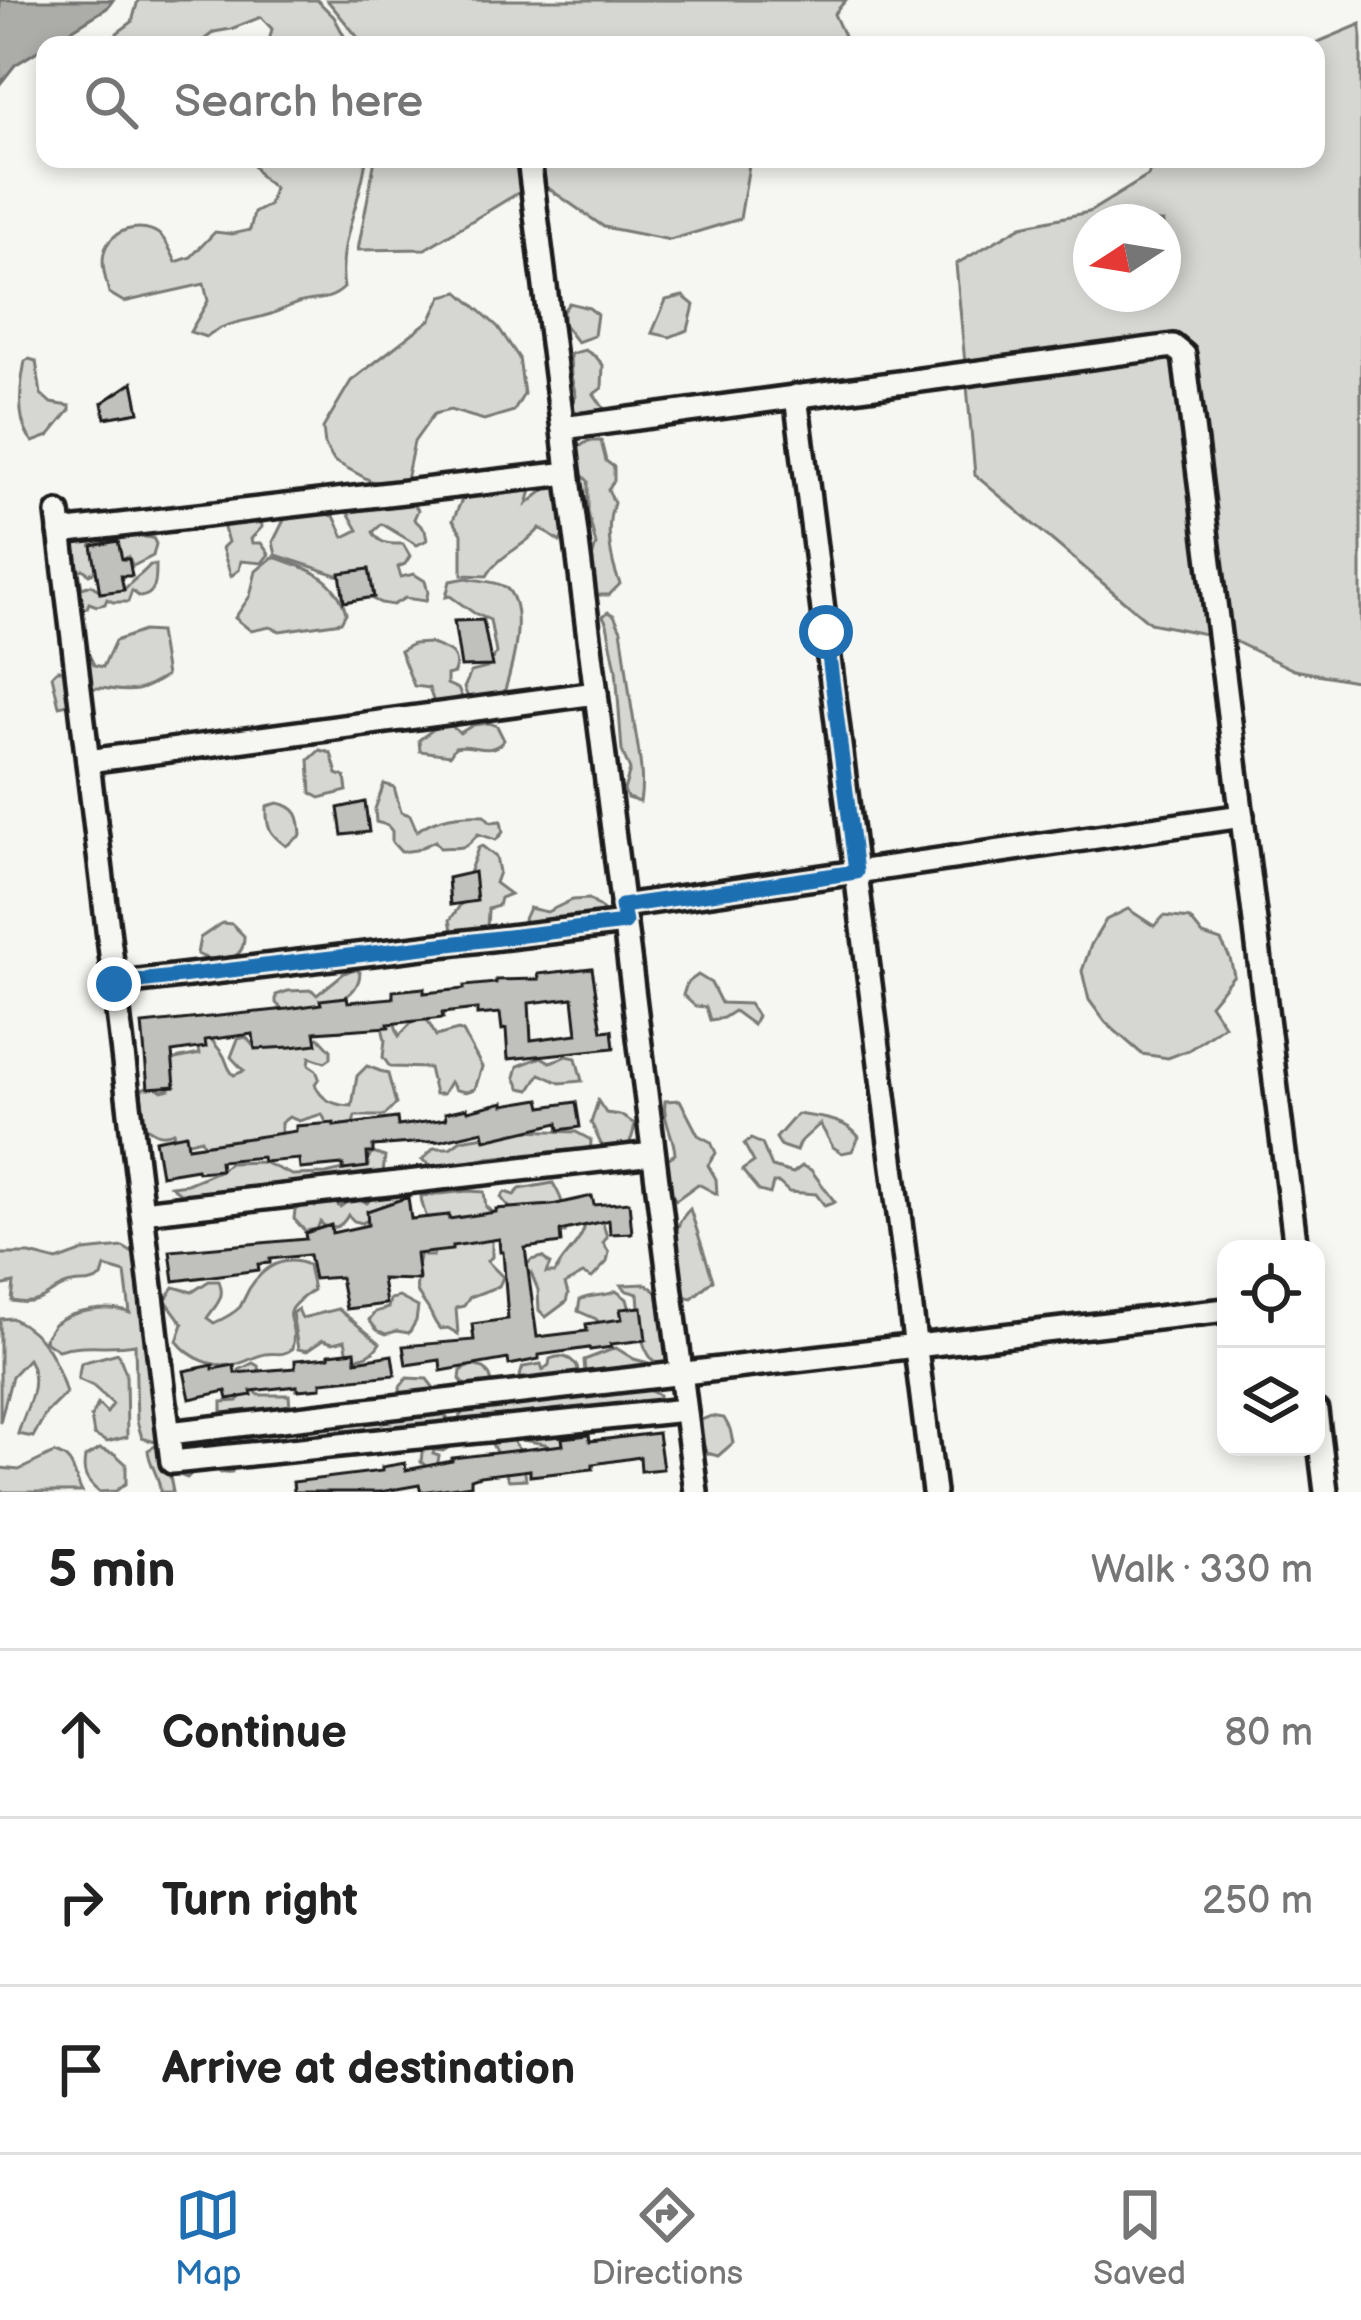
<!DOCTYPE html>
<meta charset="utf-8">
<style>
body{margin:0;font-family:"Balsamiq Sans",sans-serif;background:#f2f2f2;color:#222}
.controls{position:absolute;right:36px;bottom:36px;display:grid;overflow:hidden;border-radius:24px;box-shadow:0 6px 18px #0003}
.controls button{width:108px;height:108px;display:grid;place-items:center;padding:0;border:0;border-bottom:3px solid #e0e0e0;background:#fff;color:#222;font:60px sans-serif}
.compass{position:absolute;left:1073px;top:204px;width:108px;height:108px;border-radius:50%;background:#fff;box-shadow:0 6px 18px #0003;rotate:258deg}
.stop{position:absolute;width:36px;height:36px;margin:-27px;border:9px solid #1f6fb2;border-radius:50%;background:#fff}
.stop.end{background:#1f6fb2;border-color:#fff;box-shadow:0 3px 12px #0008}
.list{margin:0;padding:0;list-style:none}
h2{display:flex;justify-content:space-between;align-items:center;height:156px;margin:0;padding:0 48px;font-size:51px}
h2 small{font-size:39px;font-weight:400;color:#767676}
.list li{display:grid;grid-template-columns:78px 1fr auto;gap:36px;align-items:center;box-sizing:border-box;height:168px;padding:0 48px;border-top:3px solid #e0e0e0}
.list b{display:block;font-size:45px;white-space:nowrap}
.list em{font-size:39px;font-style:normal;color:#767676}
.icon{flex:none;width:66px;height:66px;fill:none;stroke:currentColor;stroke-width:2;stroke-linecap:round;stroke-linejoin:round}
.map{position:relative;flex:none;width:1361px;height:1492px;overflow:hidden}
.search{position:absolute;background:#fff;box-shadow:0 6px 18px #0003;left:36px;right:36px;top:36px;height:132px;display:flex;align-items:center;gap:30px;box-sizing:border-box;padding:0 42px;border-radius:24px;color:#767676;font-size:45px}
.sheet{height:660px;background:#fff}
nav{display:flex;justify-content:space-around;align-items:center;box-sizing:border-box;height:168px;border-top:3px solid #e0e0e0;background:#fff;font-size:33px;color:#767676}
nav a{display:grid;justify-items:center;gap:6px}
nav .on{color:#1f6fb2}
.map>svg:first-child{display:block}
</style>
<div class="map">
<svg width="1361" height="1492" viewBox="0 0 1361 1492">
<rect width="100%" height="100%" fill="#f6f6f2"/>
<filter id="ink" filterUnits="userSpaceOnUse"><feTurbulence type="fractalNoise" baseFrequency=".00833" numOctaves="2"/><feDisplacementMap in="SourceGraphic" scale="24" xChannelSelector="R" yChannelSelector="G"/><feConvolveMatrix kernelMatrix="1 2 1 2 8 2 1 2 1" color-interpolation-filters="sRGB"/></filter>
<g filter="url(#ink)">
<g fill="#d6d6d2" stroke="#797977" stroke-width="3" fill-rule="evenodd">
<polygon points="138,0 317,0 334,17 349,45 268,45 272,29 261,17 231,29 214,32 201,42 181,45 117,45 117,33 132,22"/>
<polygon points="327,0 846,0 834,14 848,45 364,45"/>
<path d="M 1361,24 L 1361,682 L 1294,670 L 1230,639 L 1150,623 L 975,475 L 956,264 L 1022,226 L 1089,212 L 1148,176 L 1154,159 L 1316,159 L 1316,45 L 1311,45 ZM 1091,222 L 1163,222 L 1163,294 L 1091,294 Z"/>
<path d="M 249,159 L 366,159 C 361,203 337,243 344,288 C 329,302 317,298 298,303 C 289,306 280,311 271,314 C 247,322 226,321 206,337 L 190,332 L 208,301 L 204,284 L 124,302 L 109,293 C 106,280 101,266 104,253 C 109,229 143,220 161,236 C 168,243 172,254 176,262 L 191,257 L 215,232 L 232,234 L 250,230 L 254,213 L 269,205 L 274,188 L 261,177 Z"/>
<polygon points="375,159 750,159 740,219 670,240 604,227 538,181 425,249 358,250"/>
<polygon points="459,292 498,327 519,358 524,394 514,411 484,420 450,410 434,414 414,442 406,480 389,484 371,481 334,461 325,445 323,428 351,381 431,319 442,296"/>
<polygon points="683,296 694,305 688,330 670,337 652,333 666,300"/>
<polygon points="569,303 589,308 597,314 594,336 577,342 563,324 563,311"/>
<polygon points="585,350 596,357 603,365 602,388 594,394 607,413 575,417 570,404 576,396 571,376 570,354"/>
<path d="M 29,359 L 36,361 L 41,394 L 51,403 L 70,406 L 70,410 L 49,436 L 33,442 C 15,423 20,386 25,361 Z"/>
<path d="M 588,441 L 601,441 L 606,461 L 614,467 L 614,481 L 608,489 L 614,503 C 605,527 610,560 620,584 L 609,595 L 598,595 L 588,582 L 589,567 L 596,545 L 588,512 L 588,481 L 580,473 L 576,449 Z"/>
<path d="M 558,479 C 567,505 572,516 560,542 L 540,528 C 524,548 499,554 487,576 L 462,575 L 462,534 L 453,520 L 464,495 L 532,487 L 527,504 Z"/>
<path d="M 412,501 L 418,510 L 414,519 L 425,530 L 427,540 L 417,545 L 382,524 L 373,532 C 380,545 390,544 403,544 L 410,556 L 405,564 L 398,567 L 401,577 L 414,574 L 425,581 L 428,592 L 426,601 L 405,598 L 393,605 L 381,603 L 364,595 L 353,577 L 340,576 L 276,555 L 273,542 L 289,510 L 309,510 L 334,516 L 344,537 L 358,530 L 345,507 Z"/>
<polygon points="261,516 262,527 251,539 252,543 261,543 269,554 262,563 241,561 239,570 231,576 222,548 228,542 223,525 233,520"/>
<path d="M 130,535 L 153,538 L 156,544 L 153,556 L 133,566 L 128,557 L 89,574 L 83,569 L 79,571 L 82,588 L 91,585 L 102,592 L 125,589 C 133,579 142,575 150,565 L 156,565 C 156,579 157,595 140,597 L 132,591 L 128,602 L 113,602 L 107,599 L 105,604 L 97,606 L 89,603 L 87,608 C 75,612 66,609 56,601 L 54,591 L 69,539 C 84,543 113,536 130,535 Z"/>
<path d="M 273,557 C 307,567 336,577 346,613 L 341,622 L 280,631 L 270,627 L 251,631 L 235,618 L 250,596 L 256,571 Z"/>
<path d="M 467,578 C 479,581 497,581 505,587 C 529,606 512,668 504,693 L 488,701 L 471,704 L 464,688 L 471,672 L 487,668 L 496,653 L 490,620 L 474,613 L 450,596 L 446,597 L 450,581 Z"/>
<path d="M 608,612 L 614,615 L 621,630 C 626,659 628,688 633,716 C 637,745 645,774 640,802 L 627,798 L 624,790 L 630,770 L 622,751 L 616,669 L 607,624 L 603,616 Z"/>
<path d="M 143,631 L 159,632 L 166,676 C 158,681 147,688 137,690 C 107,695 95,675 69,704 L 59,706 L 52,675 L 57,670 L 70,670 L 81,654 L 88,653 L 94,665 L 103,667 L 115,641 Z"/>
<path d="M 429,643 C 446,650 461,652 454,673 L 447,675 L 447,684 L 458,689 L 463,699 L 462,704 L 454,706 L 434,703 L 429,688 L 414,686 L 400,651 L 413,644 Z"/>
<path d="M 489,723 L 497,726 L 504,740 C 490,758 472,742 455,747 L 450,755 L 420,751 L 419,740 L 439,725 L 451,726 L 460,733 L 473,725 Z"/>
<polygon points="320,750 331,753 337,774 345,777 347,791 320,798 311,793 309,760"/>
<path d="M 384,784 L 394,787 L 401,812 L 410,815 L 417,831 C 435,817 462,814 484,815 L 491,822 L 501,821 L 503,832 L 496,840 L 478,834 C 462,853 462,846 440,848 L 435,841 L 416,850 L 401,852 L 392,842 L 392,831 L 387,825 L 376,822 L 375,809 Z"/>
<path d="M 278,803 C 298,807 300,817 301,835 L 286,846 C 269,833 266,828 267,806 Z"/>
<polygon points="482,846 496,857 499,872 495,883 510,894 500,898 498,906 488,909 487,930 453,934 450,920 461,904 470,900 468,876 478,848"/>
<polygon points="589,899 602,909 606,920 561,923 554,917 545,927 527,926 524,919 529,908 547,912 572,900"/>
<polygon points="1128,909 1154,926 1164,916 1190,919 1203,935 1221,941 1230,958 1234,975 1210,1004 1224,1025 1189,1050 1168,1058 1142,1054 1106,1023 1089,1000 1082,971 1091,945 1106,920"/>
<path d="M 222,923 L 232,924 L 244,936 C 245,963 216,964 197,954 L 200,938 Z"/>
<path d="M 354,969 L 360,972 C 359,1006 312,1007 286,1013 L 276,1003 L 276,995 L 288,991 L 312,990 L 317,995 L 344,973 Z"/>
<polygon points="698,975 711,983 721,1003 749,1004 757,1016 753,1025 734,1011 723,1018 710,1020 706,1007 695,1006 683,995 687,983"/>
<polygon points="392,1016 399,1036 415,1019 427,1020 436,1036 458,1030 463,1032 482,1067 475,1089 466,1092 456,1090 450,1082 443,1094 435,1094 429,1068 390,1067 383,1057 385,1040 380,1018"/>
<path d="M 207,1024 C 210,1041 212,1040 222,1053 C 228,1061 226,1068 234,1075 L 244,1071 L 231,1057 L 238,1039 L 246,1037 L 255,1048 L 264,1044 L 319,1037 L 331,1050 L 331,1058 L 325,1062 L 310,1057 L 309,1065 L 316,1070 L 319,1078 L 315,1084 C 321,1101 335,1105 352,1106 L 357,1076 L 367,1066 L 388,1074 L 396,1104 L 384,1116 L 355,1116 L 352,1128 L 328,1126 L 322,1114 L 299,1121 L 289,1117 L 281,1123 L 281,1138 L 205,1148 L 201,1139 L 185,1143 L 175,1139 L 173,1132 C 157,1139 150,1128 137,1121 L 137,1113 L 142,1105 L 141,1089 L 153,1085 L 162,1091 L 170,1089 L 170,1060 L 200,1054 L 197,1041 Z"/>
<polygon points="567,1056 576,1058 582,1081 560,1083 540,1074 530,1090 520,1088 515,1077 518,1066 541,1057 550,1062"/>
<path d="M 680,1100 L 698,1135 L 711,1142 L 716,1153 L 708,1165 L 716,1179 L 717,1194 L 698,1184 L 676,1200 L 666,1188 L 669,1175 L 666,1160 L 675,1154 C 674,1135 662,1120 665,1101 Z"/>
<path d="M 598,1101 L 606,1113 L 620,1115 L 635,1124 C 632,1142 628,1152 609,1154 C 599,1146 598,1134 591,1123 Z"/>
<path d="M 797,1114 C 820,1118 844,1118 859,1137 L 852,1151 L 842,1153 L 833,1147 L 820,1124 L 799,1143 L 796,1151 L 781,1146 L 776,1138 Z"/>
<polygon points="521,1130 576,1132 591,1140 590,1157 540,1167 507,1156 488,1158 439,1170 422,1160 434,1148 450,1148 461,1140"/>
<polygon points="751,1139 762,1144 772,1167 793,1173 802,1166 811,1170 835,1202 825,1206 816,1194 789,1192 779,1183 773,1183 770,1194 759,1191 742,1170 754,1162 744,1144"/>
<polygon points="373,1153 385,1157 383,1173 370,1183 237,1192 220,1190 184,1196 171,1186 187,1184 221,1170 229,1163 263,1162 292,1175 326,1174 361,1166"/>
<path d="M 553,1183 C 562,1198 568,1216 565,1233 C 543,1233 513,1216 501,1197 L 505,1192 L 514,1195 L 520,1189 Z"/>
<path d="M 394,1189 L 401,1196 L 402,1203 L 362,1223 L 354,1221 L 348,1215 C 342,1227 330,1233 320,1222 L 317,1229 L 305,1231 L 294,1219 L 295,1210 L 306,1202 L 315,1207 L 322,1201 L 332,1200 L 340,1207 L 355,1196 L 367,1203 L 377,1192 Z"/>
<path d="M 468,1191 L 484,1192 L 486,1207 L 492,1212 L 492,1257 L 487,1261 L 503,1277 L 499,1286 L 470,1297 L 464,1306 L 456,1308 L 458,1334 L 448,1328 L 440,1329 C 436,1325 434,1320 431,1314 C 424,1298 411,1295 419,1276 L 417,1266 L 421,1248 L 425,1256 L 433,1256 C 440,1235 422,1216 421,1196 Z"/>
<path d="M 690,1209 L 713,1280 L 692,1298 L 681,1296 C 676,1265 665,1233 690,1209 Z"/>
<path d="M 601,1217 L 607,1237 L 603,1243 L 609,1252 L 607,1262 L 592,1278 L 583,1274 L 565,1284 L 568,1294 L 566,1302 L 546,1317 L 539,1310 L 538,1290 L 531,1273 L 517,1276 L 531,1260 L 542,1257 L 550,1264 L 546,1273 L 555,1273 C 563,1254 582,1245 586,1221 Z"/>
<path d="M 123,1247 L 138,1256 L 156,1257 L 166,1299 L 174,1287 L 192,1292 L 209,1281 L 219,1281 C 226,1297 216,1305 207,1318 L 214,1323 C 223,1319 233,1314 240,1307 C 242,1303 247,1293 249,1289 C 263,1267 284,1254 308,1265 L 313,1290 C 271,1319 300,1313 292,1349 C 281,1357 277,1352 265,1354 C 255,1356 246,1362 237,1364 C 216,1369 190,1359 177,1341 L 183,1324 L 167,1302 L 167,1324 L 152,1311 L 154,1356 L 173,1353 C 176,1371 174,1390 180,1406 L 155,1442 L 142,1438 L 137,1421 L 135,1344 C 109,1349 84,1342 58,1350 L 43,1340 C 45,1338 52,1326 54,1324 C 72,1310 110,1305 130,1313 L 125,1273 L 105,1267 L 102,1277 C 90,1285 85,1282 72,1284 C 49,1287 46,1308 12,1301 L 14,1283 L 0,1286 L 0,1254 L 30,1254 L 57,1261 L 84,1251 Z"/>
<path d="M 646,1284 L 657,1292 L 668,1361 L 659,1367 C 636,1346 641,1322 638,1294 L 627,1291 L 621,1285 Z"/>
<path d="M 616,1291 L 627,1299 L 632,1317 L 604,1328 L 596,1319 L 578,1311 L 580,1300 C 591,1293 604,1298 616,1291 Z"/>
<polygon points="399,1297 418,1307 416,1321 409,1333 397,1331 386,1334 377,1330 369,1320 375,1312 388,1308 390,1299"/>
<path d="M 298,1309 L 302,1318 L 338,1309 L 380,1343 C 372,1356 364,1357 349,1359 L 345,1340 L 333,1343 L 323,1340 L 307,1351 L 298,1349 L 292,1313 Z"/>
<path d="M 12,1318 C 45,1335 56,1359 66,1393 L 46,1413 L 33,1437 L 18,1434 C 25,1408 43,1385 28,1359 L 12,1376 L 0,1422 L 0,1319 Z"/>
<path d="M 616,1348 L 634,1359 L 649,1363 L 653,1372 L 641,1387 L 659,1395 L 659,1405 L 581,1431 L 578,1440 L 555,1452 L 545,1444 L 511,1438 L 522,1454 L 526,1479 L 509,1480 C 493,1451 495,1429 458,1420 L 466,1408 L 471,1408 L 477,1402 L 460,1379 L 461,1371 L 471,1365 L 484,1368 L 490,1376 L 498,1401 L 506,1405 L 513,1404 C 521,1393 517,1379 523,1367 L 541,1364 L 543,1370 L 549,1365 L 550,1359 C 566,1352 580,1362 579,1379 L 596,1375 L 585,1373 L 584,1360 Z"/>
<polygon points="118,1353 126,1373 127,1437 107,1442 94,1435 91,1417 98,1404 107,1413 113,1404 93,1386 78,1379 81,1363"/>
<polygon points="253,1363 258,1366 259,1372 254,1378 255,1391 259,1395 289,1395 290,1409 230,1421 222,1411 222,1402 238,1401 244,1387 239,1370"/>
<path d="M 407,1378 L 427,1379 L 437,1392 L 436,1408 C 452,1420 454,1426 451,1446 L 443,1451 L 434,1450 L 433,1454 L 439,1456 L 437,1467 L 429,1469 L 421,1462 L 424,1434 L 403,1439 L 393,1452 C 372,1456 373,1450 355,1446 C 340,1442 321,1445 305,1444 L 303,1431 L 310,1421 L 339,1428 L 373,1405 L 392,1419 L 409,1416 L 416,1411 L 401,1399 L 400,1387 Z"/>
<polygon points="711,1416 724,1418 730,1429 733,1443 718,1456 707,1453 699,1436 701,1420"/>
<path d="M 221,1436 L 233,1444 L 232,1472 L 221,1473 L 210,1464 L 200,1465 L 187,1478 L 169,1471 L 173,1492 L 160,1492 C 161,1477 149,1466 148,1450 L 166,1440 Z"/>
<path d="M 100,1449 L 115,1454 L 126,1464 L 126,1483 L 116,1491 L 99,1492 C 86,1481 82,1474 85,1457 Z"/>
<path d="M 54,1453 C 76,1458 73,1476 82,1492 L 0,1492 L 0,1468 L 19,1470 Z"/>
</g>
<polygon fill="#acaca9" stroke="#727271" stroke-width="3" points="0,0 113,0 107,8 15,65 0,84"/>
<g fill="#c0c0bd" stroke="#1c1c1c" stroke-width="3" fill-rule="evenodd">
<polygon points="133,382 139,412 105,418 102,403"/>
<polygon points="118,541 122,559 129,559 132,576 121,576 124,590 100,593 92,546"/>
<polygon points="369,569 374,597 344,602 340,573"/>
<polygon points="483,620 492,666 461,667 454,621"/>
<polygon points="365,802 369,832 342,835 338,808"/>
<polygon points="474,872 477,901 450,905 448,878"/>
<path d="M 592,968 L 602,1031 L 612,1030 L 614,1048 L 508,1059 L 506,1029 L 502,1030 L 500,1013 L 477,1015 L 477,1009 L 442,1013 L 443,1018 L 388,1024 L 389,1027 L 315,1032 L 317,1044 L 291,1047 L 255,1049 L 253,1034 L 205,1040 L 206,1047 L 172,1052 L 175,1086 L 148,1088 L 142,1024 L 287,1009 L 321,1004 L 320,1000 L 347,997 L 348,1002 L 393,998 L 393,991 L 424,988 L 424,993 L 464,989 L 464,986 L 496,983 L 496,980 L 539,979 L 538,974 ZM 573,998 L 577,1034 L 531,1040 L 529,1003 Z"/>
<polygon points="540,1099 542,1107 576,1102 580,1127 559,1130 558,1123 485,1140 483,1131 440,1141 373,1146 373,1153 367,1153 368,1167 343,1170 343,1165 300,1169 299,1159 263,1162 262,1157 220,1161 221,1170 198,1172 197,1169 161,1175 155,1140 186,1134 188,1147 296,1131 296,1126 334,1123 334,1126 397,1118 398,1126 446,1119 445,1113 467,1108 468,1111 504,1102 504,1105"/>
<polygon points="592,1196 594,1205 629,1202 632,1233 610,1234 609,1220 560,1231 561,1243 525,1248 537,1337 587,1331 586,1324 622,1319 620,1309 642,1307 646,1340 611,1344 612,1347 590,1350 589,1348 539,1355 539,1359 509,1365 508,1359 441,1371 440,1360 406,1365 403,1346 474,1340 472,1324 508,1319 503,1252 500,1252 499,1239 452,1246 452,1250 416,1254 419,1280 382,1279 386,1304 346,1309 340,1277 314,1279 309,1255 270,1259 270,1263 258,1264 259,1270 174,1281 170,1251 306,1239 305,1233 331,1225 332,1233 368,1225 367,1211 408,1197 411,1219 449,1215 449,1219 496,1212 496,1209 552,1205"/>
<polygon points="355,1351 356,1361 392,1355 395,1375 321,1382 321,1388 297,1390 297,1386 251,1391 252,1395 228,1399 226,1391 190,1399 184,1371 213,1365 213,1369 234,1365 235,1373 295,1368 295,1360 329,1357 329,1354"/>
<polygon points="658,1433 663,1469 641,1471 640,1457 593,1464 593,1469 530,1476 530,1470 480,1476 471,1479 471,1485 421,1492 419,1485 380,1492 294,1492 293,1482 382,1471 382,1467 405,1463 406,1470 452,1461 452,1458 563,1445 562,1438 589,1435 590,1441"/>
</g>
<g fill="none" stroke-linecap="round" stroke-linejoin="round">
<defs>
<g id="minor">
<polyline points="529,159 696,1492"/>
<polyline points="796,396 934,1492"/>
<polyline points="563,428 1173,346 1184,355 1296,1249"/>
<polyline points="58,513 172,1462 685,1410"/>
<polyline points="60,532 568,473"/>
<polyline points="88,761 596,693"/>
<polyline points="622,906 1242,816"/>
<polyline points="114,984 625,923"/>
<polyline points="142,1212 653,1154"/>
<polyline points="1316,1411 1326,1492"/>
<polyline points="169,1433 1226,1310"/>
</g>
</defs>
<use href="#minor" stroke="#1c1c1c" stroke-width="30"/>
<use href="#minor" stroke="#f6f6f2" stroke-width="21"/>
</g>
</g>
<g fill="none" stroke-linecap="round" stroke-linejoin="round" filter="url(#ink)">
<polyline stroke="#1f6fb2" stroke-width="15" points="114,984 625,923 622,906 856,872 826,632"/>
</g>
</svg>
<div class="controls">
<button><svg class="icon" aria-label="locate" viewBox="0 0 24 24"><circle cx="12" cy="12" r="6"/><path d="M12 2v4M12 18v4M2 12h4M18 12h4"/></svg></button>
<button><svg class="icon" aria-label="layers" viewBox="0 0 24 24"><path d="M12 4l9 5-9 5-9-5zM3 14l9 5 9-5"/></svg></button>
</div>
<svg class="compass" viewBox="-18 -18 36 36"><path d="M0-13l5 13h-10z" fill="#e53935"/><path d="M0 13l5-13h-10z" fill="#767676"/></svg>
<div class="stop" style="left:826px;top:632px"></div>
<div class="stop end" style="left:114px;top:984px"></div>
<div class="search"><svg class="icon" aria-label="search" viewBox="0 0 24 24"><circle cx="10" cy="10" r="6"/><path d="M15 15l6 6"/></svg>Search here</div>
</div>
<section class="sheet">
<h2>5 min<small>Walk · 330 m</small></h2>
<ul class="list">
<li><svg class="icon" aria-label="ahead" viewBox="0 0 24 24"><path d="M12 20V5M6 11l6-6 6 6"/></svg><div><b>Continue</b></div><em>80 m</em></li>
<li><svg class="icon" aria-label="right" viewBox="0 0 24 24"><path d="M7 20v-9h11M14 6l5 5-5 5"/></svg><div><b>Turn right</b></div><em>250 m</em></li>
<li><svg class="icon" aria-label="arrive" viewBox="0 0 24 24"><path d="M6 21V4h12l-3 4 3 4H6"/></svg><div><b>Arrive at destination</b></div></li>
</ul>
</section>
<nav>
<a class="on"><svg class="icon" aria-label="map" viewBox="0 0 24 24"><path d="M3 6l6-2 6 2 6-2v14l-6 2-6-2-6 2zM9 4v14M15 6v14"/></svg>Map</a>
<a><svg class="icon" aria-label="directions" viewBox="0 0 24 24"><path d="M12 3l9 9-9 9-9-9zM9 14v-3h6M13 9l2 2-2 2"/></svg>Directions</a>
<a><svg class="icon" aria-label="saved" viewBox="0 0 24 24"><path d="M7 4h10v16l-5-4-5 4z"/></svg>Saved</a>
</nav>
